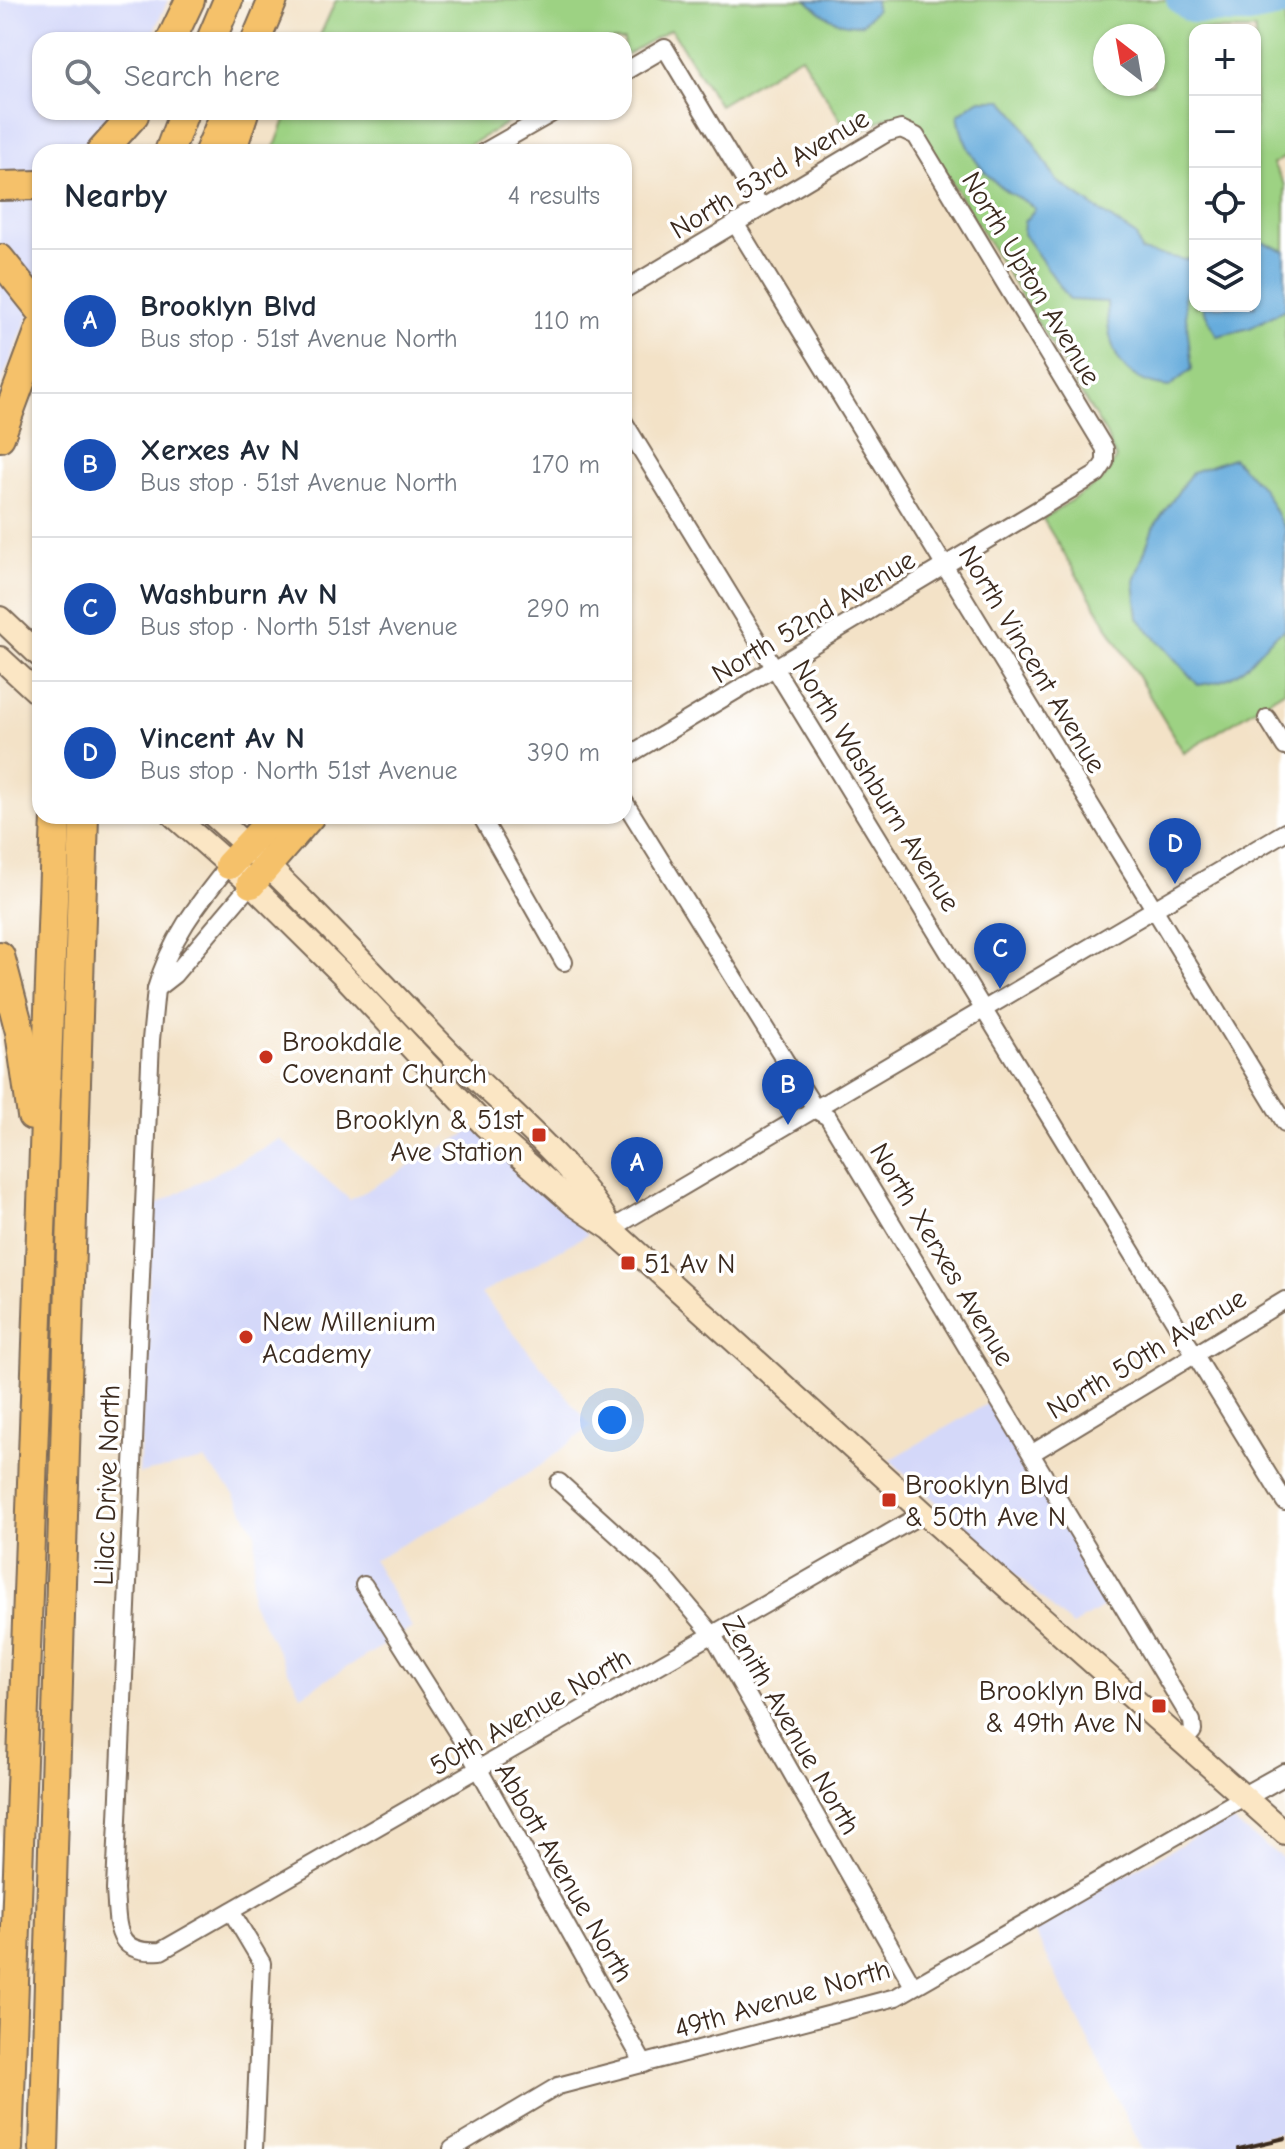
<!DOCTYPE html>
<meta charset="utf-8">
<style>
body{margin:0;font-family:"Comic Neue",sans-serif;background:#f6f6f7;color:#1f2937}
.controls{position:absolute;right:24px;top:24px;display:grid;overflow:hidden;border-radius:16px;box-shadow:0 2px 6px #0004}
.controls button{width:72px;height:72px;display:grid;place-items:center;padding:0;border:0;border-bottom:2px solid #e0e1e3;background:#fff;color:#1f2937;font:40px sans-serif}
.compass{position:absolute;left:1093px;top:24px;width:72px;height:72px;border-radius:50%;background:#fff;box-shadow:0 2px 6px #0004;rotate:329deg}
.you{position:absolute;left:612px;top:1420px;width:28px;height:28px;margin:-20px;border:6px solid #fff;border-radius:50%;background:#1a73e8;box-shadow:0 0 0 12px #1a73e833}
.badge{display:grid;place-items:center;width:52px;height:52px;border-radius:50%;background:#ea580c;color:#fff;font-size:26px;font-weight:700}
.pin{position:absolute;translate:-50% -66px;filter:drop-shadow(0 2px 4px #0008)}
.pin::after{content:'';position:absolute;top:42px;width:28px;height:24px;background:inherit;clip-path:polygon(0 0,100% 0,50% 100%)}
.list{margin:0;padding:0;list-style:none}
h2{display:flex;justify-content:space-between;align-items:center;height:104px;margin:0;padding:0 32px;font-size:34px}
h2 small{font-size:26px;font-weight:400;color:#747a83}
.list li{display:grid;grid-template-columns:52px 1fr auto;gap:24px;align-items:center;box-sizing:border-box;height:144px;padding:0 32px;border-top:2px solid #e0e1e3}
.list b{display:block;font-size:30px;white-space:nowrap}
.list p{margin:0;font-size:26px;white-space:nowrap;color:#747a83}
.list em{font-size:26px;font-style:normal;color:#747a83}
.icon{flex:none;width:44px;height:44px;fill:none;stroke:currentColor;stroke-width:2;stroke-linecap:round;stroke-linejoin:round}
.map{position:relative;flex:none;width:1285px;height:2149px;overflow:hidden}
.search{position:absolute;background:#fff;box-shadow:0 2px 6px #0004;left:32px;top:32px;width:600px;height:88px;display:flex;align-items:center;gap:20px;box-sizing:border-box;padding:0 28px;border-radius:24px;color:#747a83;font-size:30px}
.panel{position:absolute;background:#fff;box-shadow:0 2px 6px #0004;left:32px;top:144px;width:600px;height:680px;border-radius:24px}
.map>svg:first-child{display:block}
</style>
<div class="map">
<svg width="1285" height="2149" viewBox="0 0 1285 2149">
<rect width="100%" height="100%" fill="#fff"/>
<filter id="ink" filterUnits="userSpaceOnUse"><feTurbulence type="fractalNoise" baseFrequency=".0125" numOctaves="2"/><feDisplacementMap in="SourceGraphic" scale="16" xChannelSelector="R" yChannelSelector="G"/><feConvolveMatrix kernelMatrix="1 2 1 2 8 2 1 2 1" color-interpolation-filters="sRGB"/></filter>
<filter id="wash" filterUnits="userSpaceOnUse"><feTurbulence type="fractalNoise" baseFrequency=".006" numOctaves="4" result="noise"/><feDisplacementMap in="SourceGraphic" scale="32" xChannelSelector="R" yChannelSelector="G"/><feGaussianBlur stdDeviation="1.8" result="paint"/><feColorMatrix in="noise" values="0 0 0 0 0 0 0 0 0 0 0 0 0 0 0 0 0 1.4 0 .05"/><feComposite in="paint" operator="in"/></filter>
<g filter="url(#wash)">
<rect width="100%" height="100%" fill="#f3e2c7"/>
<g fill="#d4d8f9">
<polygon points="0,0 168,0 150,40 40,40 40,112 118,112 100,152 40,152 40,287 0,386"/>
<polygon points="476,1128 502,1149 516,1170 588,1234 481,1294 591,1426 540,1466 484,1501 373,1560 412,1628 301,1695 251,1601 256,1533 234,1494 204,1460 139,1474 152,1207 280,1139 350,1200"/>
<polygon points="990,1402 1114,1600 1072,1626 890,1460"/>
<polygon points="1233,1822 1285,1860 1285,2131 1212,2149 1142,2149 1032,1927 1214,1826"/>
</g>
<g fill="#9dd283" stroke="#6c7e50" stroke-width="2" fill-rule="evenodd">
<path d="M 336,0 L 1285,0 L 1285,157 L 1273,164 L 1285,185 L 1285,690 L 1184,753 L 1043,519 L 1104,479 L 1116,459 L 1106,434 L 917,126 L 887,117 L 851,137 L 801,56 L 719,105 L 671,29 L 624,56 L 624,40 L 318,40 ZM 1195,30 L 1255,30 L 1255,306 L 1195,306 ZM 1105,36 L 1153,36 L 1153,84 L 1105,84 Z"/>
<polygon points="288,112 526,112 457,152 273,152"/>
</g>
<g fill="#66acdc" stroke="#506b7d" stroke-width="2">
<path d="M 807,0 L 875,0 L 876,10 L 862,24 C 840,28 822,15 807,0 Z"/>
<path d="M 978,100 L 1003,100 L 1018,117 L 1057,181 L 1136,236 L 1141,251 L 1186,260 L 1195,256 L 1195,288 L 1188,287 L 1184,298 L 1192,369 L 1169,387 C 1118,382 1107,347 1107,302 L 1070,300 L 1023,234 L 1024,222 L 1035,209 C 1026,200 1017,198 1008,192 C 981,174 962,146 958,115 Z"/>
<polygon points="1255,239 1285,251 1285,309 1250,328 1217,336 1202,306 1255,306"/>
<path d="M 1233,458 L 1263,488 L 1285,530 L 1285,629 C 1247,653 1254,680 1198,685 L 1138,618 L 1134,581 L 1153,528 L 1192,472 Z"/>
</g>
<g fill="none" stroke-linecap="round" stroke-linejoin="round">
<polyline stroke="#66acdc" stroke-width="24" points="1178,0 1191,11 1249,12 1285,5"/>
</g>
</g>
<g filter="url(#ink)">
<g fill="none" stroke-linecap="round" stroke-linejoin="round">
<defs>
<g id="minor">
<polyline points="624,72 665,48 761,208"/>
<polyline points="484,152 554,112"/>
<polyline points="735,223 1285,1123"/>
<polyline points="624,290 887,133 901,129 916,136 1105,449 1105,462 1097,474 624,758"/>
<polyline points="624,422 1285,1502"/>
<polyline points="1267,718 1285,747"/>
<polyline points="624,801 816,1110 828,1117 1192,1721 1193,1731 1182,1744"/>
<polyline points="481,816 564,962"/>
<path d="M 229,865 C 197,905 170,939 156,989 L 174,975 L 251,884"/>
<path d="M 156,989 L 151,1040 L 115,1890 C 118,1927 114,1955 161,1951 L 924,1513"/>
<polyline points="611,1229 1285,832"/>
<polyline points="1034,1452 1285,1300"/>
<polyline points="559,1482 665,1578 713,1635 913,1986"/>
<polyline points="364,1585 468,1750 644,2064"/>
<polyline points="231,1911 262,1963 254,2149"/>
<polyline points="452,2149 558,2086 896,1997 1242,1798"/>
</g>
<polyline id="tertiary" points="1242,1798 1285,1774"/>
<g id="secondary">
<polyline points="0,618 40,656"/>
<polyline points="0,658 40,695"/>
<polyline points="174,816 251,884 344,976 485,1126 575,1205 611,1229 924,1513 1285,1833"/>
<path d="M 214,816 C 299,892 372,973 451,1054 C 504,1108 570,1159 609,1224"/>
</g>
<g id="motorway">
<polyline points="171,40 190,0"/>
<polyline points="211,40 228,0"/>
<polyline points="256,40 273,0"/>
<polyline points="101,152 134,115"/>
<polyline points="169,152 184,112"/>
<polyline points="209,152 226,112"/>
<polyline points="231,152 244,112"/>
<polyline points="0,186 40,185"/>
<polyline points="0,259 40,309"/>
<polyline points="0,437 40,329"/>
<polyline points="229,865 275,816"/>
<polyline points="251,884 310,816"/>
<polyline points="0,956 20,1032 32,1116"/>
<polyline points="8,2149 56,816"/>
<polyline points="44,2149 84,816"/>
</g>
</defs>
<use href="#minor" stroke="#7b6a59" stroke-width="20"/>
<use href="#tertiary" stroke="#7b6a59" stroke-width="24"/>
<use href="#secondary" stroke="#7b6a59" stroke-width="26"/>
<use href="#motorway" stroke="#7b6a59" stroke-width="32"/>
<use href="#minor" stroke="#fff" stroke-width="16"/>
<use href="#tertiary" stroke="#fff" stroke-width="20"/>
<use href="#secondary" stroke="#fbe6c4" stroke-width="22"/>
<use href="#motorway" stroke="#f5c16b" stroke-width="28"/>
<polyline stroke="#3b2a1e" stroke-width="4" points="1239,2149 1285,2138"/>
</g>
</g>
<g fill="#c8321e" stroke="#fff" stroke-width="3">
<circle cx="266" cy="1057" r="8"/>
<rect x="531" y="1127" width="16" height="16" rx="4"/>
<rect x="620" y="1255" width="16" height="16" rx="4"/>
<circle cx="246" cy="1337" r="8"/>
<rect x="881" y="1492" width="16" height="16" rx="4"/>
<rect x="1151" y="1698" width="16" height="16" rx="4"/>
</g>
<g text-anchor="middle" stroke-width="7" stroke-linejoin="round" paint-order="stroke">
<g font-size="28" fill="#3b2a1e" stroke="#fff">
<text transform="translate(769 173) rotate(-31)" y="10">North 53rd Avenue</text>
<text transform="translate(1032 278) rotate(59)" y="10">North Upton Avenue</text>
<text transform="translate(813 616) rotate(-31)" y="10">North 52nd Avenue</text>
<text transform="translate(1033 659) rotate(59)" y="10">North Vincent Avenue</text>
<text transform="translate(877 785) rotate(58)" y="10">North Washburn Avenue</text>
<text transform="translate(943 1254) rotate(59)" y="10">North Xerxes Avenue</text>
<text transform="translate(1146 1353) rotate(-31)" y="10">North 50th Avenue</text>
<text transform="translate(106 1485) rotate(-88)" y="10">Lilac Drive North</text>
<text transform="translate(530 1711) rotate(-30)" y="10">50th Avenue North</text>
<text transform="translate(792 1725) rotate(60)" y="10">Zenith Avenue North</text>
<text transform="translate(565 1872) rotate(60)" y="10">Abbott Avenue North</text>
<text transform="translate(782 1998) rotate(-16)" y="10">49th Avenue North</text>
</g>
<g font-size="28" fill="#3b2a1e" stroke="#fff" text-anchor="start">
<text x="282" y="1051">Brookdale<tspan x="282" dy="32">Covenant Church</tspan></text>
<text x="523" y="1129" text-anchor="end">Brooklyn &amp; 51st<tspan x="523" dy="32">Ave Station</tspan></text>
<text x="644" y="1273">51 Av N</text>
<text x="262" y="1331">New Millenium<tspan x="262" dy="32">Academy</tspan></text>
<text x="905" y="1494">Brooklyn Blvd<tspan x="905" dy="32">&amp; 50th Ave N</tspan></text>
<text x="1143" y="1700" text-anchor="end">Brooklyn Blvd<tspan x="1143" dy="32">&amp; 49th Ave N</tspan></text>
</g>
</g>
</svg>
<div class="controls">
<button>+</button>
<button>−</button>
<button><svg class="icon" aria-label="locate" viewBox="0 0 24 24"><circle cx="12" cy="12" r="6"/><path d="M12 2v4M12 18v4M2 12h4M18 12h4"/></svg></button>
<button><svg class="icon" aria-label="layers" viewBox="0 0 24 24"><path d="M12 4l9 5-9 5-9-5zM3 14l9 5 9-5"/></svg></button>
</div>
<svg class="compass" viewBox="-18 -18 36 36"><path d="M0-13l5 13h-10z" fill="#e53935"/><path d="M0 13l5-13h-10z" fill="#747a83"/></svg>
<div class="you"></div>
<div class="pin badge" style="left:637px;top:1203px;background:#1a4fb4">A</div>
<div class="pin badge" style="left:788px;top:1125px;background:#1a4fb4">B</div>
<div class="pin badge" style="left:1000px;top:989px;background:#1a4fb4">C</div>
<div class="pin badge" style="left:1175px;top:884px;background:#1a4fb4">D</div>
<div class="search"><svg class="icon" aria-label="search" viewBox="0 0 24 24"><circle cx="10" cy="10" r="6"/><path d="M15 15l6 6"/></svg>Search here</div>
<section class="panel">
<h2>Nearby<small>4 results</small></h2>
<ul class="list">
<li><span class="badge" style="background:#1a4fb4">A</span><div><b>Brooklyn Blvd</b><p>Bus stop · 51st Avenue North</p></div><em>110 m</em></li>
<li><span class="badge" style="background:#1a4fb4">B</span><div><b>Xerxes Av N</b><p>Bus stop · 51st Avenue North</p></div><em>170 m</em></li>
<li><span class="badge" style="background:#1a4fb4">C</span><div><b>Washburn Av N</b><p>Bus stop · North 51st Avenue</p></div><em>290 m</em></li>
<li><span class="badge" style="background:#1a4fb4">D</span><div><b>Vincent Av N</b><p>Bus stop · North 51st Avenue</p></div><em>390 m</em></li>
</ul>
</section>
</div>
